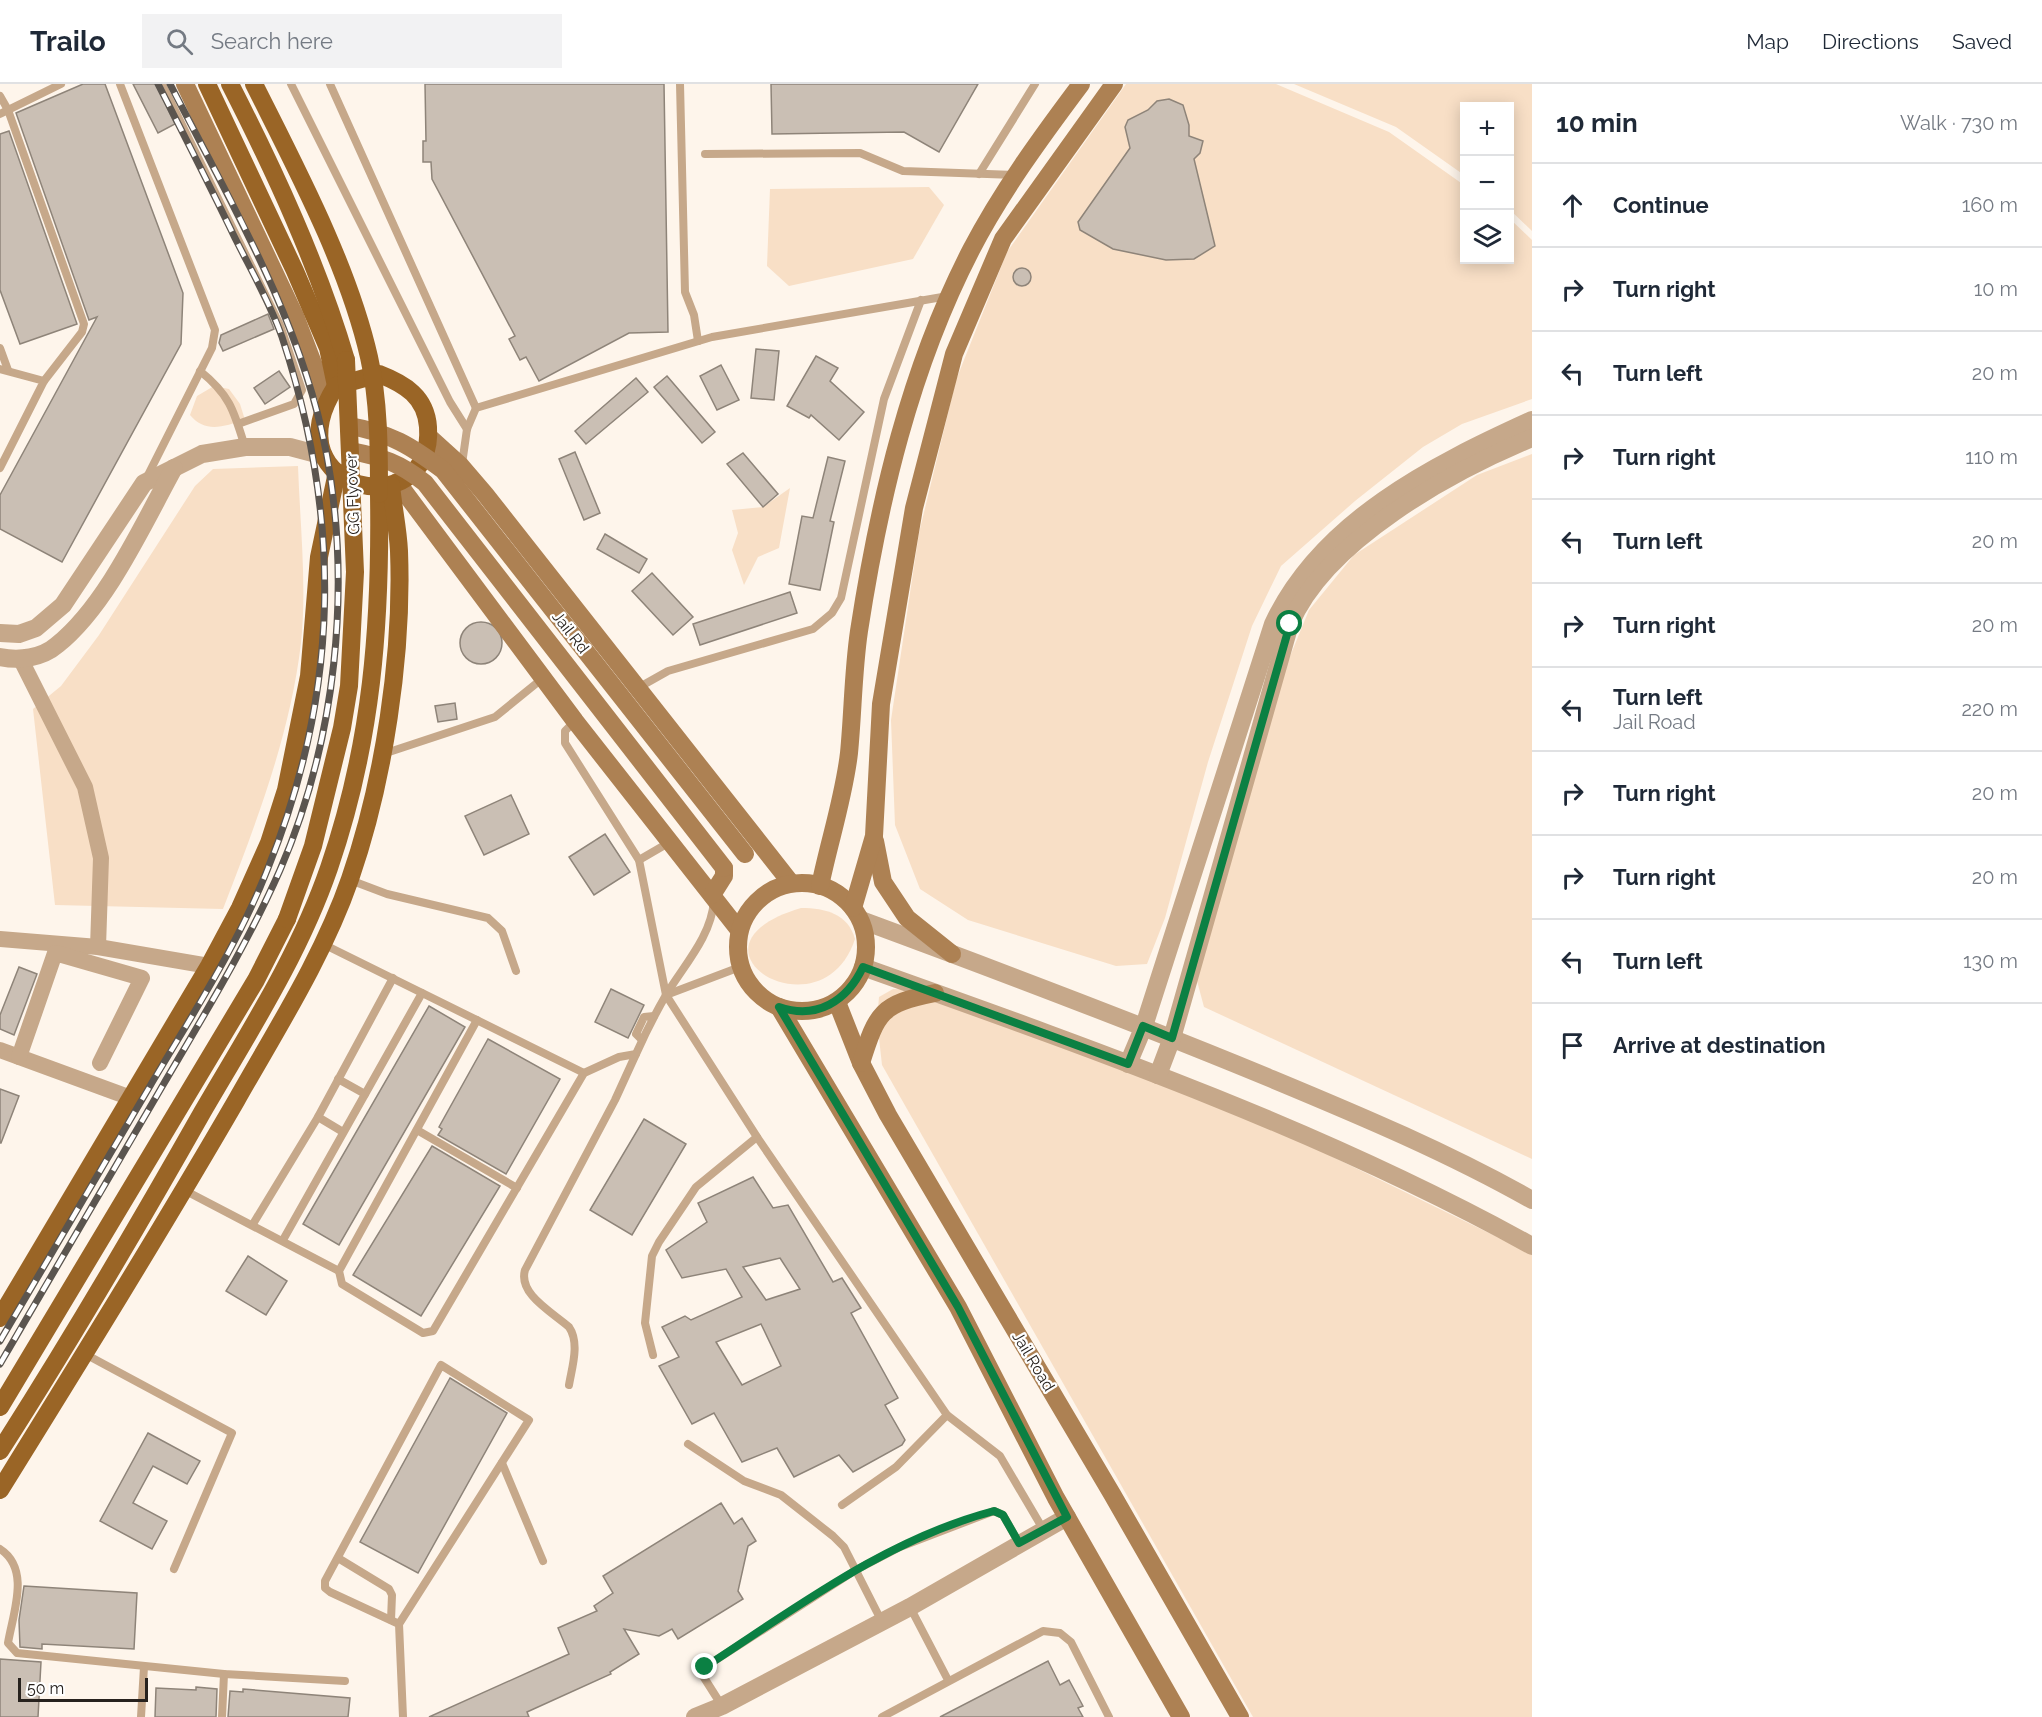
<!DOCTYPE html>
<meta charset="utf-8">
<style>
body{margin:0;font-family:Raleway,sans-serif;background:#f2f2f3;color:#1f2937}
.controls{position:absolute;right:18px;top:18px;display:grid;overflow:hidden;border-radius:0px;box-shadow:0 3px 15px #0003}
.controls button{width:54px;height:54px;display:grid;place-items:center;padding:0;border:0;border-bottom:2px solid #e0e1e3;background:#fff;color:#1f2937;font:30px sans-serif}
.scale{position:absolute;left:18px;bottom:15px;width:130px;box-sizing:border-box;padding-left:6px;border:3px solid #27221e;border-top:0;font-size:16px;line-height:21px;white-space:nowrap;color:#27221e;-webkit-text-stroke:4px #fff;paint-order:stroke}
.stop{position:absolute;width:18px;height:18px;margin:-14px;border:4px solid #0b8043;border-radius:50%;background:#fff}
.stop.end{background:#0b8043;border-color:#fff;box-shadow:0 2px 6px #0008}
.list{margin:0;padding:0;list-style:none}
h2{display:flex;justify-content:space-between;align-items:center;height:78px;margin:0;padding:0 24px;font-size:26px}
h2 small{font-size:20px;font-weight:400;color:#747a83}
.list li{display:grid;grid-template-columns:39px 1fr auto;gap:18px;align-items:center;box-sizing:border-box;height:84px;padding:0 24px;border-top:2px solid #e0e1e3}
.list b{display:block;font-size:22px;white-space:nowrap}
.list p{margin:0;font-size:20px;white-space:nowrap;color:#747a83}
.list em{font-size:20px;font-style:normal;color:#747a83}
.icon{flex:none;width:33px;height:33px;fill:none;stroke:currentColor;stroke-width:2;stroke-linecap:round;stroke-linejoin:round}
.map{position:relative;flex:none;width:1532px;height:1633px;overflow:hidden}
header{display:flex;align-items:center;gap:36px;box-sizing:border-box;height:84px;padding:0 30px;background:#fff;border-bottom:2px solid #e0e1e3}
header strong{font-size:28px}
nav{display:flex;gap:33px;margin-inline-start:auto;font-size:21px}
.search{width:420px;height:54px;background:#f2f2f3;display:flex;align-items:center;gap:15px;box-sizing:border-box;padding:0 21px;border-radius:0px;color:#747a83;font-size:22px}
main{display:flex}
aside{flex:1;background:#fff}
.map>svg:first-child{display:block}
</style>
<header>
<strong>Trailo</strong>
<div class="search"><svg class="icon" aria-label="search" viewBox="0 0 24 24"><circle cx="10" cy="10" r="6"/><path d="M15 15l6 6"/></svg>Search here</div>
<nav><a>Map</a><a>Directions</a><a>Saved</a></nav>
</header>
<main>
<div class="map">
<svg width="1532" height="1633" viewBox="0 0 1532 1633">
<rect width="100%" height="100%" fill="#fef5eb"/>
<g fill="#f8dfc6">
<polygon points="1126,0 1276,0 1389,48 1464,101 1464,176 1510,176 1510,135 1532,156 1532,315 1462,340 1423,363 1355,417 1281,482 1252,542 1208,678 1165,834 1147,880 1116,882 968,836 920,805 895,741 891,636 919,449 956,296 1007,168"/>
<polygon points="1294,0 1532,0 1532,147 1510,126 1510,22 1464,22 1464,91 1396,43"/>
<polygon points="929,103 944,121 913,175 789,202 767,182 770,105"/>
<path d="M 214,302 L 229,305 L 240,320 L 245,336 C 224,342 206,350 190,331 L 197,312 Z"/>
<polygon points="1532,370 1532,1075 1204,923 1193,882 1277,604 1309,526 1354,471 1477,391"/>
<path d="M 298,382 C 300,440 307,502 301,559 C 290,652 256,739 223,825 L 55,821 L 33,625 L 61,602 L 99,551 L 195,402 L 213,385 Z"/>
<polygon points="790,404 779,464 758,473 744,501 732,466 738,449 732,426 763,423"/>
<path d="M 801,824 C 826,824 848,830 855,855 C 822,956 669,863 801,824 Z"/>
<polygon points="893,905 914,906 1204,1010 1532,1170 1532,1633 1253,1633 882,981 877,936 879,913"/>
</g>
<g fill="#cabfb4" stroke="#8e8479" stroke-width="1.5" fill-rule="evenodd">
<polygon points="83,0 105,0 183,209 181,260 62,478 0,445 0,411 97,233 89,236 16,29"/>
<polygon points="133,0 156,0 175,40 158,49"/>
<polygon points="425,0 664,0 668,248 629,249 539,297 526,273 520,276 509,255 515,252 432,95 431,78 423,78 423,57 426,57"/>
<polygon points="771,0 978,0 939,68 904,48 772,50"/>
<polygon points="1169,15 1183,21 1189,41 1189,52 1203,57 1200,69 1194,75 1215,162 1194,175 1166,176 1113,165 1080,146 1078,138 1130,64 1125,43 1128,36 1148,26 1157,17"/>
<polygon points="9,47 77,240 20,260 0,206 0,50"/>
<circle cx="1022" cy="193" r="9"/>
<polygon points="268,230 274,245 223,267 219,259 221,251"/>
<polygon points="756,265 779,267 774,316 751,314"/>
<polygon points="816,272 838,284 830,297 864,328 839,356 811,331 809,334 787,322"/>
<polygon points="721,281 739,316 717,326 700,292"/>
<polygon points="279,287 290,303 265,320 254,304"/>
<polygon points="667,292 715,348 702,359 654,303"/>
<polygon points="636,294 648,308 586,360 575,347"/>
<polygon points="575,368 600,429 584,436 559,375"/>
<polygon points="743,369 778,410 763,423 727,380"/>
<polygon points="828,373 845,377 830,437 834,438 820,506 789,500 802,432 813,434"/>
<polygon points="605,450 647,475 639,489 597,465"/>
<polygon points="652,489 693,533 673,551 632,507"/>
<polygon points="790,508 797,529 700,561 693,540"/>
<circle cx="481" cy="559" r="21"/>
<polygon points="455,619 457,635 438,638 435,622"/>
<polygon points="511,711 529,750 484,771 465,732"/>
<polygon points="605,750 630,788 594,811 569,773"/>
<polygon points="19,883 37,890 14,951 0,945 0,931"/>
<polygon points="611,905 644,921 628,954 595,938"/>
<polygon points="429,922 465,943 339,1161 303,1140"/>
<polygon points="488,955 560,995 506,1090 438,1051 442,1045 439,1043"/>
<polygon points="0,1005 19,1012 1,1059 0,1059"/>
<polygon points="644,1035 686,1060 632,1151 590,1126"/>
<polygon points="432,1062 500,1102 421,1232 353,1191"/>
<path d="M 753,1093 L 773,1124 L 788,1121 L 833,1198 L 842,1194 L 861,1224 L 851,1229 L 898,1314 L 885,1321 L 905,1356 L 902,1361 L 853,1388 L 839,1371 L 794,1393 L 777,1364 L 742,1378 L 714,1329 L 692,1340 L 659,1282 L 679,1273 L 662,1243 L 685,1232 L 691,1236 L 742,1213 L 726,1185 L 682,1194 L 666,1166 L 707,1138 L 698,1119 ZM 780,1174 L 800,1205 L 766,1216 L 743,1183 ZM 761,1240 L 781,1282 L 742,1301 L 716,1258 Z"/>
<polygon points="248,1172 287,1197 266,1231 226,1207"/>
<polygon points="450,1294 507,1329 418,1489 360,1458"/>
<polygon points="148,1349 200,1377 187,1400 153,1382 133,1419 167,1437 152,1465 100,1437"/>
<polygon points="721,1419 734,1440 742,1434 756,1457 748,1462 738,1507 743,1515 678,1555 672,1545 659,1552 624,1545 639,1570 610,1588 611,1590 527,1628 529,1633 429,1633 569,1570 558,1544 597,1527 594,1522 613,1509 603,1492"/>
<polygon points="24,1502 137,1509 134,1565 42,1560 42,1565 20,1563 19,1536"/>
<polygon points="0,1575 41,1578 38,1633 0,1633"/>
<polygon points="1048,1577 1060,1601 1069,1596 1083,1622 1078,1624 1083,1633 940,1633"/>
<polygon points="196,1603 217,1605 216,1633 155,1633 156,1604 196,1606"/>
<polygon points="243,1605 350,1614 348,1633 228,1633 230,1607 243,1608"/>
</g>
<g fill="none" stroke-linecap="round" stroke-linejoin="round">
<g stroke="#c6a88a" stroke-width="8">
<polyline points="120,0 215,246 212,264 147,393"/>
<polyline points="162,0 280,241 302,306 294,320 238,340"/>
<polyline points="291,0 450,318 467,345"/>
<polyline points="330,0 476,324"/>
<polyline points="680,0 685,208 694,231 698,257"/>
<polyline points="0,12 8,26 84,240 82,248 44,297"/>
<polyline points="0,30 61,0"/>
<polyline points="705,70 860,69 903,87 1015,91"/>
<polyline points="979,90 1035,0"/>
<polyline points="0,264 8,286"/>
<polyline points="0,285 44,297 0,384"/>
<path d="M 200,287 C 230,311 234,327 245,363"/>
<polyline points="462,380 467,345 476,324 712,253 948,212"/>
<polyline points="636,605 668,587 813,545 832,529 841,514 884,315 921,216"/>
<polyline points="575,637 565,647 565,659 639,776 666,911 757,1053 947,1331 1000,1372 1043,1445"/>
<polyline points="383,670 495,633 543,594"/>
<polyline points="639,776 670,758"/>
<polyline points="350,796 387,810 488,834 502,847 516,887"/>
<polyline points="323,860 584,989"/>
<polyline points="666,911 740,883"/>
<path d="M 477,936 L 339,1187 L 342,1200 L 423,1249 L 433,1247 L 584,989 L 619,973 L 636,970 C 645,950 655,930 666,911 C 684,881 711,853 714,817"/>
<polyline points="642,956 636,950 644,933 654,932"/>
<polyline points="338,995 365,1010"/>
<polyline points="318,1033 343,1048"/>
<polyline points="417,1046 517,1104"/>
<polyline points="184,1106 339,1187"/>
<polyline points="253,1140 318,1033 393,894"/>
<polyline points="283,1156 422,909"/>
<polyline points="85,1270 232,1349 174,1485"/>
<polyline points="653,1271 645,1239 652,1172 659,1158 696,1103 757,1053"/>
<path d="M 569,1301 C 572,1283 580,1259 569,1243 C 552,1228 518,1210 525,1186 L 615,1016 L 636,970"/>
<polyline points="688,1360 744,1397 781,1411 833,1452 844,1463 881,1536"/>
<polyline points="502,1379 543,1477"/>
<polyline points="842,1421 896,1383 947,1331"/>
<path d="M 0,1465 C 31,1485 13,1529 8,1559 L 17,1569 L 224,1590 L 345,1597"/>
<polyline points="338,1474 389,1505 392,1511 391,1536"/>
<polyline points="910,1523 948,1596"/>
<polyline points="399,1540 529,1336 441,1281 325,1497 325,1504 330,1508 399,1540 403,1633"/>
<polyline points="722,1622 703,1592 705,1583 856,1486 900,1463 994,1427 1003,1431 1019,1459"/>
<polyline points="141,1633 144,1583"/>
<polyline points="222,1633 224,1590"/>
<polyline points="882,1633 1043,1547 1060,1549 1071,1558 1109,1633"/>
</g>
<g stroke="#c6a88a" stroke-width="16">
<polyline points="20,574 85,703 101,774 98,863"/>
<polyline points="0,855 98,863 209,882"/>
<polyline points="0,966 131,1014"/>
<polyline points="19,973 55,869 142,894 100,979"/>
</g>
<g stroke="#c6a88a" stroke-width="18">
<polyline points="0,549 19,550 36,544 63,521 144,399 202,370 245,363 290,363 324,372"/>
<path d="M 0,573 C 19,577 42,574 57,561 C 107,521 143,440 174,384"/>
<path d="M 861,836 C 999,887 1137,939 1272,995 C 1361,1032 1449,1069 1532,1116"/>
<path d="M 863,883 C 1090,964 1321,1045 1532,1162"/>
<path d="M 1128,980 L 1144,942 L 1273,540 C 1321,437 1433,381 1532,336"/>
<path d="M 1158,991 L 1172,954 L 1290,540 C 1326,456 1450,388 1532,354"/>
<polyline points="695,1633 722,1622 910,1523 1067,1433"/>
</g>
<g stroke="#ad8153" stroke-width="18">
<polyline points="185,0 295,232 327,316"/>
<polyline points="429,353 461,382 485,410 791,799"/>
<polyline points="397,398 575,637 739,846"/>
<polyline points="875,757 883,798 907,834 952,870"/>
<circle cx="802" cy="863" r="64"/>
<path d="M 820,802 C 829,758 844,713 849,669 C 853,628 853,588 859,547 C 879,417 910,284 971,166 C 1001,108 1042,52 1081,0"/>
<polyline points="712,811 724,792 724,784"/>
<polyline points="853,824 874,752 881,620 914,424 954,270 1003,155 1114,0"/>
<polyline points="837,918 861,979 888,1031 1112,1410 1240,1633"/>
<polyline points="779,923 958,1223 1056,1414 1181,1633"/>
<path d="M 861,979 C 877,928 881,920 935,909"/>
</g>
<g stroke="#9a6526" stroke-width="18">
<polyline points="207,0 295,187 328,264 336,302"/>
<path d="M 230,0 C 275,88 318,181 346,276"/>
<path d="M 379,290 C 405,300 426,313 428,343 C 435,442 267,410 336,302 Z"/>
<polyline points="0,1234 209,882 240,824 269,759 286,706 309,592 319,473 337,388"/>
<polyline points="0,1323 256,896 287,835"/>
<path d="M 0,1367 C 71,1256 138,1142 203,1027 C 249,948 299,871 329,784 C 372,659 381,541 379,410"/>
<path d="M 0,1406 C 80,1277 160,1148 236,1017 C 276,946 323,873 350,795 C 384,697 403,571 399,467 C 398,445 393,423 391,401"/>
</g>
<defs>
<g id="rail">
<path d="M 0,1257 C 50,1172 100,1087 150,1002 C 192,931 238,861 268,784 C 340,606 342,435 282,253 C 270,219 251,186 235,154 C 210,102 184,51 158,0"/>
<path d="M 0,1280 C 54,1187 109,1094 163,1001 C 204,931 247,861 280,786 C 336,657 352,504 326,367 C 301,236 230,117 170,0"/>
</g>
</defs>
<use href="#rail" stroke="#5b554f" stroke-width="7"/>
<use href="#rail" stroke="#fff" stroke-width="4.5" stroke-dasharray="14" stroke-linecap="butt"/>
<g stroke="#ad8153" stroke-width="18">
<path d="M 350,342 C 390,349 411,362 443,386 L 745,770"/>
<path d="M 351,367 C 382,373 400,379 425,399 L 724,784"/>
</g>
<g stroke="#9a6526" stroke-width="18">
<path d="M 254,0 C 296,84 348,181 369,273 C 379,317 379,365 379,410"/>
<polyline points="287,835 313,762 342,644 349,602 355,488 346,276"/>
</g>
</g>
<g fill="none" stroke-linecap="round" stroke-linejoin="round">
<path stroke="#0b8043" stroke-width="8" d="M 705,1583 C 796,1524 887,1455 994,1427 L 1003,1431 L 1019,1459 L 1067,1433 L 958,1223 L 779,923 C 817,936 847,917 863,883 L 1128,980 L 1143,942 L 1172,954 L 1290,540"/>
</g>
<g text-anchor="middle" stroke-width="4.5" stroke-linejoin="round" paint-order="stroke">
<g font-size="16" fill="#27221e" stroke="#fff">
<text transform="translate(352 410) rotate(-92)" y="6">GG Flyover</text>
<text transform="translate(571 548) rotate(52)" y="6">Jail Rd</text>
<text transform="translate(1034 1277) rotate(59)" y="6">Jail Road</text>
</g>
</g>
</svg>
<div class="controls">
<button>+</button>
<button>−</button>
<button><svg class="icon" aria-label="layers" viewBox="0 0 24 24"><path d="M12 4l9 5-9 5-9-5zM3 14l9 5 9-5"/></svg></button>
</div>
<div class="scale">50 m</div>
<div class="stop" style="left:1290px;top:540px"></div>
<div class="stop end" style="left:705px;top:1583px"></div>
</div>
<aside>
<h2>10 min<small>Walk · 730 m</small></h2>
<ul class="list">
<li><svg class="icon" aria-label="ahead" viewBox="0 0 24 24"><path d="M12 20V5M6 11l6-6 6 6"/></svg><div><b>Continue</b></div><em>160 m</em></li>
<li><svg class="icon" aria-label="right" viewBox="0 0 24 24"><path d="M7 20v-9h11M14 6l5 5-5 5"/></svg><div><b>Turn right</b></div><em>10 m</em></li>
<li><svg class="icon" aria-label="left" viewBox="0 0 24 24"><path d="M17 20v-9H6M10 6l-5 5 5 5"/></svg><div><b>Turn left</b></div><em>20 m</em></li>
<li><svg class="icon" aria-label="right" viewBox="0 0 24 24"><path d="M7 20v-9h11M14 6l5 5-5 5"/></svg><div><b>Turn right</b></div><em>110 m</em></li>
<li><svg class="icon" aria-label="left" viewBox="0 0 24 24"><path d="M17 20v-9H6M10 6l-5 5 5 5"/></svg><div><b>Turn left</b></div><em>20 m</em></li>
<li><svg class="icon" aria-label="right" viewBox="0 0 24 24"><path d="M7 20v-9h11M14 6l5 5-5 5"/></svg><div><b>Turn right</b></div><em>20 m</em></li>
<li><svg class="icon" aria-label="left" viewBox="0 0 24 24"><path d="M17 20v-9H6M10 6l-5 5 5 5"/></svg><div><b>Turn left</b><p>Jail Road</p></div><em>220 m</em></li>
<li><svg class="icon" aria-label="right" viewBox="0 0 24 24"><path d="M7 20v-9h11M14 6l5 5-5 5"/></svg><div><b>Turn right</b></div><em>20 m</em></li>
<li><svg class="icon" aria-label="right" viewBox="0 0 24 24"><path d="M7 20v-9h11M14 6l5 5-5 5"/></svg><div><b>Turn right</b></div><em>20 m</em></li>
<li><svg class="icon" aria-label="left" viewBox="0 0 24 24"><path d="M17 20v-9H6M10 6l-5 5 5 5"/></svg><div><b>Turn left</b></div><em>130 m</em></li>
<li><svg class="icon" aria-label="arrive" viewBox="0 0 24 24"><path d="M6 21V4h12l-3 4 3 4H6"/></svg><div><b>Arrive at destination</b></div></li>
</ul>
</aside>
</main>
